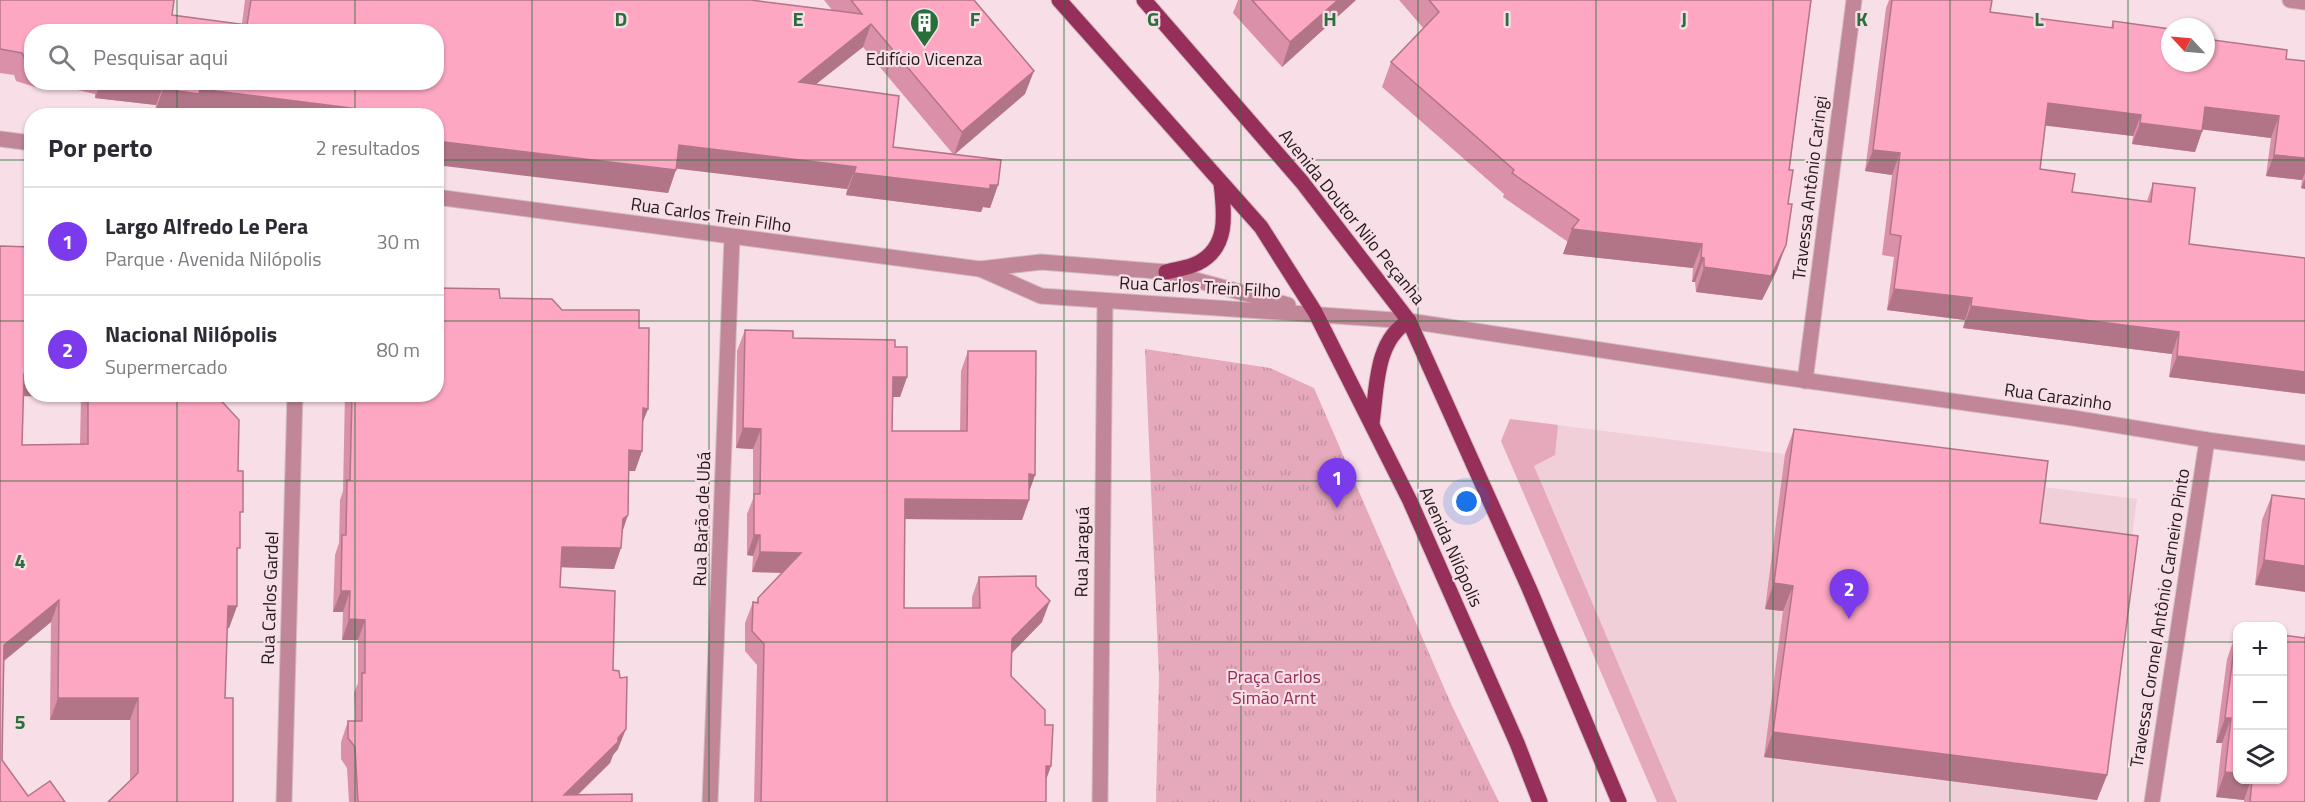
<!DOCTYPE html>
<html lang="pt">
<meta charset="utf-8">
<style>
body{margin:0;font-family:"Titillium Web",sans-serif;background:#f2f2f3;color:#2b2b33}
.controls{position:absolute;right:18px;bottom:18px;display:grid;overflow:hidden;border-radius:12px;box-shadow:0 2px 4px #0004}
.controls button{width:54px;height:54px;display:grid;place-items:center;padding:0;border:0;border-bottom:2px solid #e1e1e2;background:#fff;color:#2b2b33;font:30px sans-serif}
.compass{position:absolute;left:2161px;top:18px;width:54px;height:54px;border-radius:50%;background:#fff;box-shadow:0 2px 4px #0004;rotate:296deg}
.you{position:absolute;left:1467px;top:502px;width:21px;height:21px;margin:-15px;border:4px solid #fff;border-radius:50%;background:#1a73e8;box-shadow:0 0 0 9px #1a73e833}
.badge{display:grid;place-items:center;width:39px;height:39px;border-radius:50%;background:#7c3aed;color:#fff;font-size:20px;font-weight:700}
.pin{position:absolute;translate:-50% -50px;filter:drop-shadow(0 2px 3px #0008)}
.pin::after{content:'';position:absolute;top:32px;width:21px;height:18px;background:inherit;clip-path:polygon(0 0,100% 0,50% 100%)}
.list{margin:0;padding:0;list-style:none}
h2{display:flex;justify-content:space-between;align-items:center;height:78px;margin:0;padding:0 24px;font-size:26px}
h2 small{font-size:20px;font-weight:400;color:#7c7c81}
.list li{display:grid;grid-template-columns:39px 1fr auto;gap:18px;align-items:center;box-sizing:border-box;height:108px;padding:0 24px;border-top:2px solid #e1e1e2}
.list b{display:block;font-size:22px;white-space:nowrap}
.list p{margin:0;font-size:20px;white-space:nowrap;color:#7c7c81}
.list em{font-size:20px;font-style:normal;color:#7c7c81}
.icon{flex:none;width:33px;height:33px;fill:none;stroke:currentColor;stroke-width:2;stroke-linecap:round;stroke-linejoin:round}
.map{position:relative;flex:none;width:2305px;height:802px;overflow:hidden}
.search{position:absolute;background:#fff;box-shadow:0 2px 4px #0004;left:24px;top:24px;width:420px;height:66px;display:flex;align-items:center;gap:15px;box-sizing:border-box;padding:0 21px;border-radius:24px;color:#7c7c81;font-size:22px}
.panel{position:absolute;background:#fff;box-shadow:0 2px 4px #0004;left:24px;top:108px;width:420px;height:294px;border-radius:24px}
.map>svg:first-child{display:block}
</style>
<div class="map">
<svg width="2305" height="802" viewBox="0 0 2305 802">
<defs>
<pattern id="park-tufts" width="24" height="20" patternUnits="userSpaceOnUse" patternTransform="scale(1.5)"><rect width="24" height="20" fill="#e5a9bb"/><path d="M3 7l-1-3M5 7V3M7 7l1-3M15 17l-1-3M17 17v-4M19 17l1-3" fill="none" stroke="#c491a0"/></pattern>
</defs>
<rect width="100%" height="100%" fill="#f8dee6"/>
<polygon fill="#f0cfd8" points="1510,419 2137,499 2097,802 1657,802 1501,441"/>
<polygon fill="#e5a9bb" points="1510,419 1558,425 1555,455 1534,466 1677,802 1657,802 1501,441"/>
<polygon fill="url(#park-tufts)" points="1145,349 1270,368 1314,388 1452,706 1499,802 1156,802 1159,676"/>
<g fill="none" stroke-linecap="round" stroke-linejoin="round">
<defs>
<g id="minor">
<polyline points="2290,0 2305,2"/>
<polyline points="0,139 32,143"/>
<polyline points="436,197 980,269 1041,262 1166,272 1288,305"/>
<polyline points="980,269 1041,296 1409,321 1766,375 2073,418 2207,440 2305,453"/>
<polyline points="1805,381 1854,0"/>
<polyline points="284,802 295,394"/>
<polyline points="710,802 732,238"/>
<polyline points="1100,802 1105,301"/>
<polyline points="2152,802 2207,440"/>
</g>
<g id="major">
<polyline points="1059,0 1261,227 1315,312 1410,501 1517,743 1540,802"/>
<polyline points="1144,0 1302,182 1409,321 1529,588 1619,802"/>
<path d="M 1166,272 C 1176,269 1189,268 1198,263 C 1230,247 1224,211 1221,183"/>
<path d="M 1372,423 C 1377,388 1375,340 1409,321"/>
</g>
</defs>
<use href="#minor" stroke="#d2bbc2" stroke-width="17"/>
<use href="#major" stroke="#d2bbc2" stroke-width="17"/>
<use href="#minor" stroke="#c18698" stroke-width="15"/>
<use href="#major" stroke="#962f59" stroke-width="15"/>
</g>
<g fill="#da90a8" fill-rule="evenodd">
<path d="M 0,0 L 172,15 L 242,24 L 245,0 L 751,0 L 832,10 L 824,0 L 974,0 L 1025,94 L 954,154 L 998,185 L 990,208 L 983,207 L 981,212 L 846,195 L 847,189 L 676,168 L 668,193 L 436,116 L 224,116 L 193,111 L 191,116 L 181,116 L 155,112 L 156,105 L 95,98 L 95,94 L 56,85 L 50,88 L 39,85 L 35,87 L 16,81 L 14,75 L 0,73 ZM 32,32 L 436,82 L 32,82 ZM 863,47 L 953,154 L 893,147 L 816,84 Z"/>
<polygon points="1238,0 1356,0 1282,67 1233,13"/>
<polygon points="1399,0 1811,0 1777,270 1762,300 1696,292 1695,282 1692,282 1693,268 1563,254 1568,242 1503,197 1504,194 1382,87 1391,62 1424,29"/>
<polygon points="1889,0 1992,0 1990,12 2111,28 2113,21 2170,63 2286,59 2305,61 2305,189 2301,188 2302,180 2266,176 2271,138 2203,129 2195,152 2132,144 2133,136 2045,125 2040,169 2072,192 2147,201 2153,183 2189,244 2305,258 2305,394 2169,377 2172,354 1963,328 1965,320 1887,310 1894,257 1882,255 1892,175 1865,171 1886,8"/>
<path d="M 0,246 L 32,394 L 234,394 L 231,401 L 220,401 L 238,471 L 240,521 L 237,556 L 237,606 L 229,628 L 227,628 L 225,698 L 130,781 L 130,720 L 50,720 L 51,622 L 4,661 L 2,760 L 28,796 L 65,802 L 0,802 ZM 23,396 L 81,397 L 80,444 L 22,445 Z"/>
<polygon points="500,298 562,310 639,328 648,409 642,423 642,451 635,471 629,471 622,533 614,569 561,567 560,587 613,670 618,749 613,755 610,763 578,795 632,802 349,802 347,768 341,759 341,742 348,721 355,721 354,693 358,683 358,640 342,640 343,612 333,612 335,555 339,543 340,500 343,491 345,394 436,394"/>
<polygon points="745,330 793,338 895,347 907,377 900,397 892,397 892,431 960,431 961,371 968,351 1035,475 1029,492 1029,500 1022,520 905,519 904,608 972,608 972,597 979,577 1036,586 1042,622 1012,653 1011,676 1046,782 1046,802 754,802 757,665 745,651 745,623 753,602 756,603 758,598 782,573 752,572 753,556 747,555 747,514 753,499 753,449 736,448 737,351"/>
<polygon points="1794,429 2040,523 2107,775 2097,800 1764,757 1783,611 1765,609 1785,454"/>
<polygon points="2272,495 2305,499 2255,585 2262,520"/>
<polygon points="2305,632 2305,802 2244,802 2244,800 2216,797 2222,743 2216,743 2227,659 2236,634 2238,780 2283,780"/>
</g>
<g fill="#b27588">
<polygon points="1338,0 1356,0 1282,67 1290,42"/>
<polygon points="871,24 863,47 791,104 799,82"/>
<polygon points="1034,71 1025,94 954,155 962,132"/>
<polygon points="52,82 57,82 56,85 50,88"/>
<polygon points="101,82 164,83 156,105 95,98"/>
<polygon points="163,89 200,89 358,109 356,116 224,116 193,111 191,116 181,116 155,112"/>
<polygon points="2048,103 2141,115 2133,136 2040,125"/>
<polygon points="2205,107 2279,116 2271,138 2198,129"/>
<polygon points="2140,123 2202,131 2195,152 2132,144"/>
<polygon points="436,141 676,170 668,193 436,165"/>
<polygon points="679,145 856,167 847,189 671,168"/>
<polygon points="1873,150 1900,153 1892,175 1865,171"/>
<polygon points="2274,155 2305,158 2305,173 2302,180 2266,176"/>
<polygon points="854,173 998,185 990,208 983,207 981,212 846,195"/>
<polygon points="2305,179 2305,189 2301,188"/>
<polygon points="1572,229 1702,244 1693,268 1563,254"/>
<polygon points="1786,245 1777,270 1762,300 1696,292 1704,267"/>
<polygon points="1701,257 1704,258 1695,282 1692,282"/>
<polygon points="1894,289 1972,298 1965,320 1887,310"/>
<polygon points="1971,306 2179,332 2172,354 1963,328"/>
<polygon points="2177,356 2305,372 2305,394 2169,377"/>
<polygon points="24,374 32,374 32,394 82,394 81,397 16,396"/>
<polygon points="893,377 907,377 900,397 885,397"/>
<polygon points="193,394 234,394 231,401 191,400"/>
<polygon points="643,408 648,409 640,429"/>
<polygon points="743,428 761,429 753,449 736,448"/>
<polygon points="629,450 642,451 635,471 622,471"/>
<polygon points="1029,474 1035,475 1028,495"/>
<polygon points="905,499 1029,500 1022,520 898,519"/>
<polygon points="628,515 621,536 623,519"/>
<polygon points="754,535 760,535 753,556 747,555"/>
<polygon points="562,547 621,548 614,569 555,567"/>
<polygon points="760,552 801,553 793,573 752,572"/>
<polygon points="2264,560 2305,566 2305,592 2255,585"/>
<polygon points="1774,583 1793,586 1783,611 1765,609"/>
<polygon points="341,591 350,591 343,612 333,612"/>
<polygon points="59,600 51,622 0,664 4,645"/>
<polygon points="1050,601 1042,622 1005,660 1012,639"/>
<polygon points="228,606 237,606 229,628 220,628"/>
<polygon points="349,619 365,620 358,640 342,640"/>
<polygon points="58,698 138,698 130,720 50,720"/>
<polygon points="2225,718 2231,718 2222,743 2216,743"/>
<polygon points="626,729 618,749 613,755 610,763 570,802 564,795"/>
<polygon points="1773,732 2107,775 2097,800 1764,757"/>
<polygon points="1046,766 1051,766 1044,786"/>
<polygon points="2225,772 2238,773 2238,780 2251,780 2244,800 2216,797"/>
</g>
<g fill="#fea7c3" stroke="#b27588" stroke-width="1.5">
<polygon points="0,0 174,0 172,15 247,25 251,0 751,0 862,14 851,0 974,0 1034,71 962,132 871,24 799,82 899,96 893,147 1001,160 998,185 990,185 990,189 854,173 856,167 679,145 676,170 436,141 436,116 357,116 358,109 200,89 199,94 163,89 164,83 162,82 436,82 436,32 32,32 32,61 25,59 22,53 0,49"/>
<polygon points="1252,0 1338,0 1290,42"/>
<polygon points="1429,0 1811,0 1789,170 1793,170 1788,204 1792,204 1786,245 1771,276 1704,267 1704,258 1701,257 1702,244 1572,229 1579,220 1512,173 1514,170 1391,62 1439,12"/>
<polygon points="1892,0 1992,0 1990,12 2113,28 2113,21 2170,29 2170,63 2206,63 2206,39 2287,50 2286,59 2305,61 2305,158 2274,155 2279,116 2205,107 2202,131 2140,123 2141,115 2048,103 2040,169 2075,174 2072,192 2151,202 2153,183 2195,188 2189,244 2305,258 2305,372 2177,356 2179,332 1971,306 1972,298 1894,289 1901,236 1890,234 1900,153 1873,150"/>
<polygon points="0,246 32,247 32,374 24,374 22,445 88,444 88,394 215,394 239,420 238,471 243,471 243,512 240,512 240,548 237,548 237,606 228,606 225,698 233,698 233,802 108,802 138,773 138,698 58,698 59,600 4,645 2,760 28,796 50,781 65,802 0,802"/>
<polygon points="436,288 499,289 500,298 552,299 562,310 639,310 639,328 649,328 648,409 643,408 642,451 629,450 628,515 623,519 621,548 562,547 560,587 615,591 613,670 619,671 620,678 627,677 626,729 618,738 618,742 564,795 632,794 632,802 358,802 355,747 348,738 348,721 362,721 362,673 365,673 365,620 349,619 350,591 341,591 342,535 346,535 347,480 350,480 352,394 436,394"/>
<polygon points="745,330 793,331 793,338 895,340 895,347 907,347 907,377 893,377 892,431 967,431 968,351 1036,351 1035,475 1029,474 1029,500 905,499 904,608 980,608 979,577 1036,576 1036,586 1050,601 1012,639 1011,676 1045,710 1045,725 1053,725 1051,766 1046,766 1046,802 761,802 764,644 752,631 753,602 758,603 758,598 801,553 760,552 760,535 754,535 754,494 760,494 761,429 743,428"/>
<polygon points="1794,429 2048,461 2040,523 2138,536 2107,775 1773,732 1793,586 1774,583"/>
<polygon points="2272,495 2305,499 2305,566 2264,560"/>
<polygon points="2236,634 2238,634 2238,773 2225,772 2231,718 2225,718"/>
<polygon points="2283,635 2305,638 2305,802 2250,802 2252,780 2283,780"/>
</g>
<path fill="none" stroke="#296f3b" stroke-width="1.5" stroke-opacity="0.55" d="M 177,0 L 177,32M 355,0 L 355,32M 532,0 L 532,802M 709,0 L 709,802M 887,0 L 887,802M 1064,0 L 1064,802M 1241,0 L 1241,802M 1418,0 L 1418,802M 1596,0 L 1596,802M 1773,0 L 1773,802M 1950,0 L 1950,802M 2128,0 L 2128,802M 177,82 L 177,116M 355,82 L 355,116M 0,160 L 32,160M 436,160 L 2305,160M 0,321 L 32,321M 436,321 L 2305,321M 177,394 L 177,802M 355,394 L 355,802M 0,481 L 2305,481M 0,642 L 2238,642M 2282,642 L 2305,642"/>
<defs>
<symbol id="building-pin" viewBox="-11 -11 22 30"><path d="M0 17L-7.5 6A9.5 9.5 0 1 1 7.5 6Z" fill="#296f3b" stroke="#f8dee6"/><path d="M-4-6H4V6H1V3H-1V6H-4ZM-2.5-4.3h1.7v1.8h-1.7ZM.8-4.3h1.7v1.8H.8ZM-2.5-1h1.7V.8h-1.7ZM.8-1h1.7V.8H.8Z" fill="#fff"/></symbol>
</defs>
<g fill-rule="evenodd">
<use href="#building-pin" x="908" y="6" width="33" height="45"/>
</g>
<g text-anchor="middle" stroke-width="4.5" stroke-linejoin="round" paint-order="stroke">
<g font-size="18" fill="#231a1c" stroke="#f8dee6">
<text x="924" y="65">Edifício Vicenza</text>
</g>
<g font-size="18" fill="#231a1c" stroke="#f8dee6">
<text transform="translate(1810 188) rotate(-83)" y="6">Travessa Antônio Caringi</text>
<text transform="translate(711 215) rotate(8)" y="6">Rua Carlos Trein Filho</text>
<text transform="translate(1352 217) rotate(51)" y="6">Avenida Doutor Nilo Peçanha</text>
<text transform="translate(1200 287) rotate(3)" y="6">Rua Carlos Trein Filho</text>
<text transform="translate(2058 397) rotate(8)" y="6">Rua Carazinho</text>
<text transform="translate(702 519) rotate(-88)" y="6">Rua Barão de Ubá</text>
<text transform="translate(1451 547) rotate(66)" y="6">Avenida Nilópolis</text>
<text transform="translate(1082 552) rotate(-89)" y="6">Rua Jaraguá</text>
<text transform="translate(270 598) rotate(-88)" y="6">Rua Carlos Gardel</text>
<text transform="translate(2160 618) rotate(-81)" y="6">Travessa Coronel Antônio Carneiro Pinto</text>
</g>
<g font-size="18" fill="#912e56" stroke="#f8dee6">
<text x="1274" y="683">Praça Carlos<tspan x="1274" dy="21">Simão Arnt</tspan></text>
</g>
</g>
<g font-size="20" text-anchor="middle" font-weight="bold" fill="#296f3b" stroke="#f8dee6" stroke-width="4.5" stroke-linejoin="round" paint-order="stroke">
<text x="621" y="26">D</text>
<text x="798" y="26">E</text>
<text x="975" y="26">F</text>
<text x="1153" y="26">G</text>
<text x="1330" y="26">H</text>
<text x="1507" y="26">I</text>
<text x="1684" y="26">J</text>
<text x="1862" y="26">K</text>
<text x="2039" y="26">L</text>
<text x="20" y="568">4</text>
<text x="20" y="729">5</text>
</g>
</svg>
<div class="controls">
<button>+</button>
<button>−</button>
<button><svg class="icon" aria-label="layers" viewBox="0 0 24 24"><path d="M12 4l9 5-9 5-9-5zM3 14l9 5 9-5"/></svg></button>
</div>
<svg class="compass" viewBox="-18 -18 36 36"><path d="M0-13l5 13h-10z" fill="#e53935"/><path d="M0 13l5-13h-10z" fill="#7c7c81"/></svg>
<div class="you"></div>
<div class="pin badge" style="left:1337px;top:508px">1</div>
<div class="pin badge" style="left:1849px;top:619px">2</div>
<div class="search"><svg class="icon" aria-label="search" viewBox="0 0 24 24"><circle cx="10" cy="10" r="6"/><path d="M15 15l6 6"/></svg>Pesquisar aqui</div>
<section class="panel">
<h2>Por perto<small>2 resultados</small></h2>
<ul class="list">
<li><span class="badge">1</span><div><b>Largo Alfredo Le Pera</b><p>Parque · Avenida Nilópolis</p></div><em>30 m</em></li>
<li><span class="badge">2</span><div><b>Nacional Nilópolis</b><p>Supermercado</p></div><em>80 m</em></li>
</ul>
</section>
</div>
